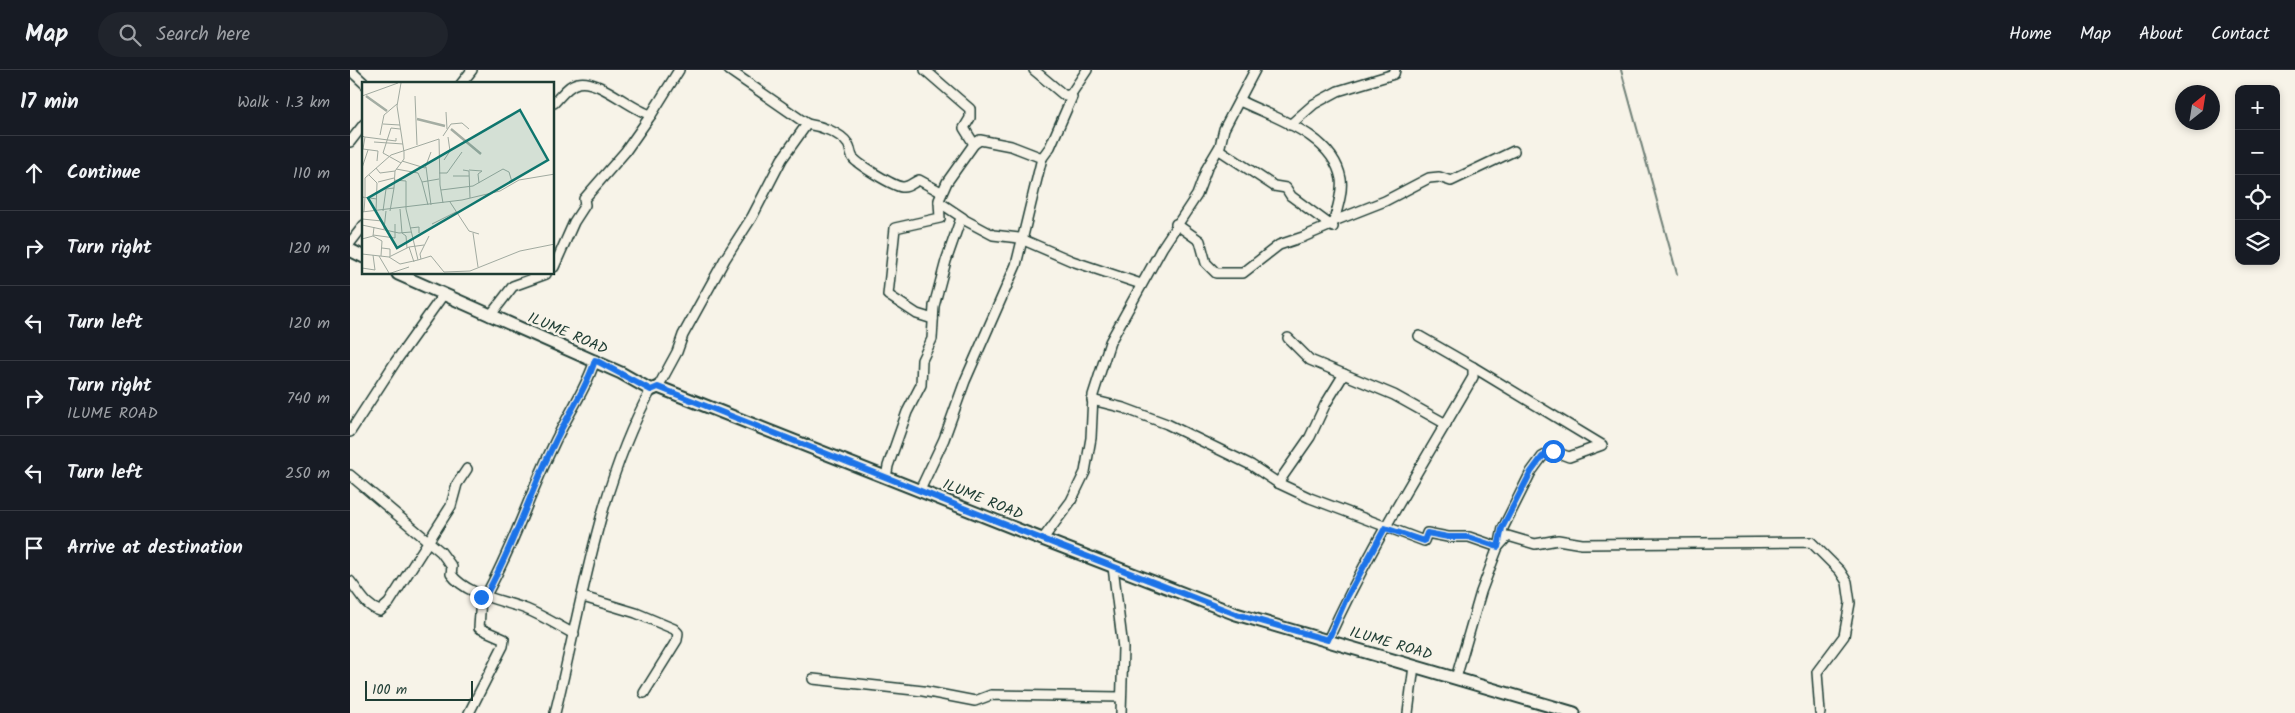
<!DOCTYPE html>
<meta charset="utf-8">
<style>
body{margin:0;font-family:Kalam,sans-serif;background:#20242c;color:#f1f3f6}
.controls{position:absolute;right:15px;top:15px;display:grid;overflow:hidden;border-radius:10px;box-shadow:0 2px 8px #0003}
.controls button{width:45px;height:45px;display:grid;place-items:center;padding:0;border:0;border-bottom:1px solid #363941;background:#171b24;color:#f1f3f6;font:25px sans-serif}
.compass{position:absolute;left:1825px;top:15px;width:45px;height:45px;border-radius:50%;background:#171b24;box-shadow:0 2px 8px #0003;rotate:30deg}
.scale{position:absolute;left:15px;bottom:12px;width:108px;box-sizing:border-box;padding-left:5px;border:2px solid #1f3d34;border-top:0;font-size:14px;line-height:18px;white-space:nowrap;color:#1f3d34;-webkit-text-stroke:4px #f7f3e8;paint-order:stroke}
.stop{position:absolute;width:15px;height:15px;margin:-11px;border:4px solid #1a73e8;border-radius:50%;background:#fff}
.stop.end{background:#1a73e8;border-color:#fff;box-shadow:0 1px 5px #0008}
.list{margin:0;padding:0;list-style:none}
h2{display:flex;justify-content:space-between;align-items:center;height:65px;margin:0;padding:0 20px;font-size:21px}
h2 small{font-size:16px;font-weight:400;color:#9ea1a6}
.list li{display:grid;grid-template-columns:32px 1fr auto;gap:15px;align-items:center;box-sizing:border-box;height:75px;padding:0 20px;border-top:1px solid #363941}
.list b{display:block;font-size:19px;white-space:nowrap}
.list p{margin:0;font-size:16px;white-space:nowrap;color:#9ea1a6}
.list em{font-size:16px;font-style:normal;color:#9ea1a6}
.icon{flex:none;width:28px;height:28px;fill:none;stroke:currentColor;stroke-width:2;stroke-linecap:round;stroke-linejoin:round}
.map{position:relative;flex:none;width:1945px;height:643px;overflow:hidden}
header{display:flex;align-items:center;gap:30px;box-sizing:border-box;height:70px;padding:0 25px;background:#171b24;border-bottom:1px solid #363941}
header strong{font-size:24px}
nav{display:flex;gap:28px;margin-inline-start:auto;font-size:18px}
.search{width:350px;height:45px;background:#20242c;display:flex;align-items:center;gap:12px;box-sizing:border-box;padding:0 18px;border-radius:28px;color:#9ea1a6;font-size:19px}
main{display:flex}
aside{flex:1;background:#171b24}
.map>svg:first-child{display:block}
</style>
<header>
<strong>Map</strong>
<div class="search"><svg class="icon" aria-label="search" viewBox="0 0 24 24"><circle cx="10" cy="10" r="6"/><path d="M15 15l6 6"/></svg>Search here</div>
<nav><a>Home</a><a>Map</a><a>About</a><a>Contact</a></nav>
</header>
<main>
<aside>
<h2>17 min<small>Walk · 1.3 km</small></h2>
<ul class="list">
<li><svg class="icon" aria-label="ahead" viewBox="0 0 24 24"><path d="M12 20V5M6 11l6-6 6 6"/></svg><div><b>Continue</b></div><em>110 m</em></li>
<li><svg class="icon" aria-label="right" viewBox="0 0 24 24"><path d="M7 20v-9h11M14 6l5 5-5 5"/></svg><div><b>Turn right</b></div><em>120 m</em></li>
<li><svg class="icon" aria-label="left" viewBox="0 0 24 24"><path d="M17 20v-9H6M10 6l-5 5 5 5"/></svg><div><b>Turn left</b></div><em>120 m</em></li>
<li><svg class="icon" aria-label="right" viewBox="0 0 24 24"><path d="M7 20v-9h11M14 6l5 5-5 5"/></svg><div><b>Turn right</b><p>ILUME ROAD</p></div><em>740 m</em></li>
<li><svg class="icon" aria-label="left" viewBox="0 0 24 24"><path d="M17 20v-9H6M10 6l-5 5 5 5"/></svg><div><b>Turn left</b></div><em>250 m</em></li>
<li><svg class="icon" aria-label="arrive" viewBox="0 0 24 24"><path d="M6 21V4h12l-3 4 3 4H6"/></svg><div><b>Arrive at destination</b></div></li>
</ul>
</aside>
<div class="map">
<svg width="1945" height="643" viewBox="0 0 1945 643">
<rect width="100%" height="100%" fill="#f7f3e8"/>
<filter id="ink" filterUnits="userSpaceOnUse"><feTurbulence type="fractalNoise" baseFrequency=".02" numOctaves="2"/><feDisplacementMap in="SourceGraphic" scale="10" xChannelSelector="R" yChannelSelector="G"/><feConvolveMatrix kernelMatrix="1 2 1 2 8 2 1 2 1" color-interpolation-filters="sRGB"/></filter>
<g filter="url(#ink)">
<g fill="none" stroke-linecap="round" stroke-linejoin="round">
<polyline stroke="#6f8077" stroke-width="2" points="1271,0 1327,204"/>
<defs>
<g id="street">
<polyline points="0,0 15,14"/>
<polyline points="575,0 620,39 620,48 614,58 624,74 597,112 589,130 589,132 613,148"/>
<polyline points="684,0 715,26 721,24 737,0"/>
<polyline points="111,14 122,0"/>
<path d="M 890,31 C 925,48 983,65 991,109 C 993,122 987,139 984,151"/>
<path d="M 204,33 C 210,27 218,15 228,13 C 248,8 280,39 301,45 L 329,0"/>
<path d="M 457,54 C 470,56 490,62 498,74 C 501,78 500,84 503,88 C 509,95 543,116 552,117 C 559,118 563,112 569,110 L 591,122"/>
<polyline points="940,55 964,34 988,21 1044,4 1045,0"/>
<polyline points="0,72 14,54"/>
<polyline points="624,74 630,70 661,76 692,88"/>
<polyline points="871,81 924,116 936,118 941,126 983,157"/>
<polyline points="826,154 850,171 856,193 866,203 893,203 929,175 953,167 981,155 984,151 1035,131 1079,108 1089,107 1101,111 1164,81"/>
<polyline points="0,173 14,155"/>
<polyline points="204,197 224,152 235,135 234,129 275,82 301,45"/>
<polyline points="140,246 163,216 196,204"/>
<polyline points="583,249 567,244 538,225 545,158 590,148 589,132"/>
<polyline points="938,268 960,290 1044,325 1096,354"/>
<polyline points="1123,297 1252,375 1219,387 1203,381 1192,387 1181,402 1153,458 1150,473"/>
<polyline points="308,317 327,282 333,265 375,189 402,147 432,89 457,54 379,0"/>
<polyline points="742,330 774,338 817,354 901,395 928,413 960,428 1074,471 1077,463 1098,467 1119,467 1148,477 1158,466 1185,474 1208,470 1232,474 1461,472 1490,501 1497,512 1500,533 1494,566 1467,602 1470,643"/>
<polyline points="0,362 46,291 93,225"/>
<path d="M 0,405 L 91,482 L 102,497 L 101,504 C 116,525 152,530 176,539 C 193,546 209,556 224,564"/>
<polyline points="536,408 538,396 557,342 571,315 572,290 582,269 584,236 596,191 611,148 643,165 669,168 722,191 791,214"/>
<polyline points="928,413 960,367 975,335 994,304"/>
<polyline points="570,420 594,369 615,311 666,195 692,88 700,77 722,27"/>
<polyline points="692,470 721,431 735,402 741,368 743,325 760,272 812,178 847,125 857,98 870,76 874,59 905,0"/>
<polyline points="763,497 773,578 771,643"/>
<path d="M 0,511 C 10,523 15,536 30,541 L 39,533 L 101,436 L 107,414 L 117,399"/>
<path d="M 136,525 C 163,477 179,425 203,376 C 216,347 236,320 245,290"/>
<polyline points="233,527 286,543 324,559 328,563 327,570 294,623"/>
<path d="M 978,570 C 1019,478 1073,394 1123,307 L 1123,297 L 1069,266"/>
<polyline points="1106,608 1131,522 1148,477"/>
<polyline points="463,609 573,621 625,631 641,625 771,627"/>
<polyline points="119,643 153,576 154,569 129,558 131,527"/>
<path d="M 205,643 C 232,535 247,419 301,320"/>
<polyline points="1058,643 1064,596"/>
</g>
<g id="secondary">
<polyline points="0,180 14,187"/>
<polyline points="48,204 271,303 301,320 308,317 674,462 886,544 1224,643"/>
</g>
</defs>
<use href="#street" stroke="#1f3d34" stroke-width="12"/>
<use href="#secondary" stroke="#1f3d34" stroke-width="15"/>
<use href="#street" stroke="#f7f3e8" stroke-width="9"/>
<use href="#secondary" stroke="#f7f3e8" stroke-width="11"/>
</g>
</g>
<g fill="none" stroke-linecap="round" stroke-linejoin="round" filter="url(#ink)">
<path stroke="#1a73e8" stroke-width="6" d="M 131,527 L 136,525 C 163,477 179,425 203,376 C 216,347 236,320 245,290 L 301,320 L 308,317 L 674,462 L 886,544 L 978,570 L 996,529 L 1035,458 L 1074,471 L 1077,463 L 1098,467 L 1118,467 L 1148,477 L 1152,458 L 1181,402 L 1192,387 L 1203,381"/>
</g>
<g text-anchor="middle" stroke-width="4.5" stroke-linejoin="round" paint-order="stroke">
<g font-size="15" fill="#1f3d34" stroke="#f7f3e8">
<text transform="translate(218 263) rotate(23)" y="5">ILUME ROAD</text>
<text transform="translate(633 429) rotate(22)" y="5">ILUME ROAD</text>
<text transform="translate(1041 573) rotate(16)" y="5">ILUME ROAD</text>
</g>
</g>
<g transform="translate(12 12)">
<rect width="192" height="192" fill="#f7f3e8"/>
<path fill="none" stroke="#a4ada3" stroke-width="2.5" d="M 4,14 L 25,29M 55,37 L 83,44M 89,47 L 119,72"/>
<path fill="none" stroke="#a1aaa0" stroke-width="1" d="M 39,1 L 35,24 L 42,70M 0,14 L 36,1M 53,14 L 55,63M 84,30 L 85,47M 21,42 L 38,43M 38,47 L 29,46 L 21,71 L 39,81M 18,53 L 22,33 L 35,22M 0,54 L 3,55 L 1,67 L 16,69 L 15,79M 81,54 L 89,42 L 100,41 L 107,47M 3,55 L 34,59 L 34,56M 12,60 L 41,62M 82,78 L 88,69 L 86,55M 40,79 L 63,86 L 69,70M 64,85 L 69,123M 0,86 L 6,68M 14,86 L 18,91 L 33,89M 34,87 L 56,91 L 60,100M 101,88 L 107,89 L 108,116M 107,88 L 120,89 L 116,92 L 117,101M 77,91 L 85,91 L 100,70M 7,93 L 15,101 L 14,130M 91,94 L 107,94M 32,98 L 44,99 L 44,127M 16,100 L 32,96M 79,108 L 111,104 L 141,87 L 147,90 L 150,100M 0,115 L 15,117M 3,115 L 3,96 L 29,73 L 77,57 L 78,103 L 81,121M 88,120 L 107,149 L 117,152M 66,123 L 60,100 L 77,97M 38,127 L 40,151M 21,129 L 24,107 L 32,106 L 33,89 L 42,77 L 42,70M 28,129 L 32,106M 0,130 L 100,118 L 138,109 L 157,98 L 193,92M 2,130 L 3,115M 0,137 L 20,139M 70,142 L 94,130M 0,143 L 37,151 L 49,150M 48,146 L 57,145 L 57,151M 22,147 L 24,129M 40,151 L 44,154 L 45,166M 111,151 L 116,185M 11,153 L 33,156 L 33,142M 11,154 L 20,159 L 19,174M 0,157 L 11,154 L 12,145M 20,166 L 28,167 L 28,174M 0,172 L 27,175 L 38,182 L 56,178 L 44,127M 17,174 L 27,191M 27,175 L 47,165M 59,177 L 58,172 L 67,154M 56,178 L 69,174 L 82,190M 52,180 L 47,165 L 62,163M 0,186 L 13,188 L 11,173M 82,190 L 108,189 L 158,169 L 193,162M 26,192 L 47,185"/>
<path fill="#0f766e" fill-opacity="0.15" stroke="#0f766e" stroke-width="2.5" d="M 158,28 L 186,78 L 35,166 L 6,116 Z"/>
<rect width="192" height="192" fill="none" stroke="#1f3d34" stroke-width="2.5"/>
</g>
</svg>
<div class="controls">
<button>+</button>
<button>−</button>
<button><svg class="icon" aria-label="locate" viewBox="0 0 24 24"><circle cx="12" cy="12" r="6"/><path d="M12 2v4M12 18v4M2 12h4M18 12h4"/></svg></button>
<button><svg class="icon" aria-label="layers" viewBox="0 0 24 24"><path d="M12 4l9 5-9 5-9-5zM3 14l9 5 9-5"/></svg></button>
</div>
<svg class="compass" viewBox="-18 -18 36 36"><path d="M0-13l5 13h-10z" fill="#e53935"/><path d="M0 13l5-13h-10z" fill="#9ea1a6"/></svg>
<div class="scale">100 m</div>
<div class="stop" style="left:1203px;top:381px"></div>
<div class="stop end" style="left:131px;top:527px"></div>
</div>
</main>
